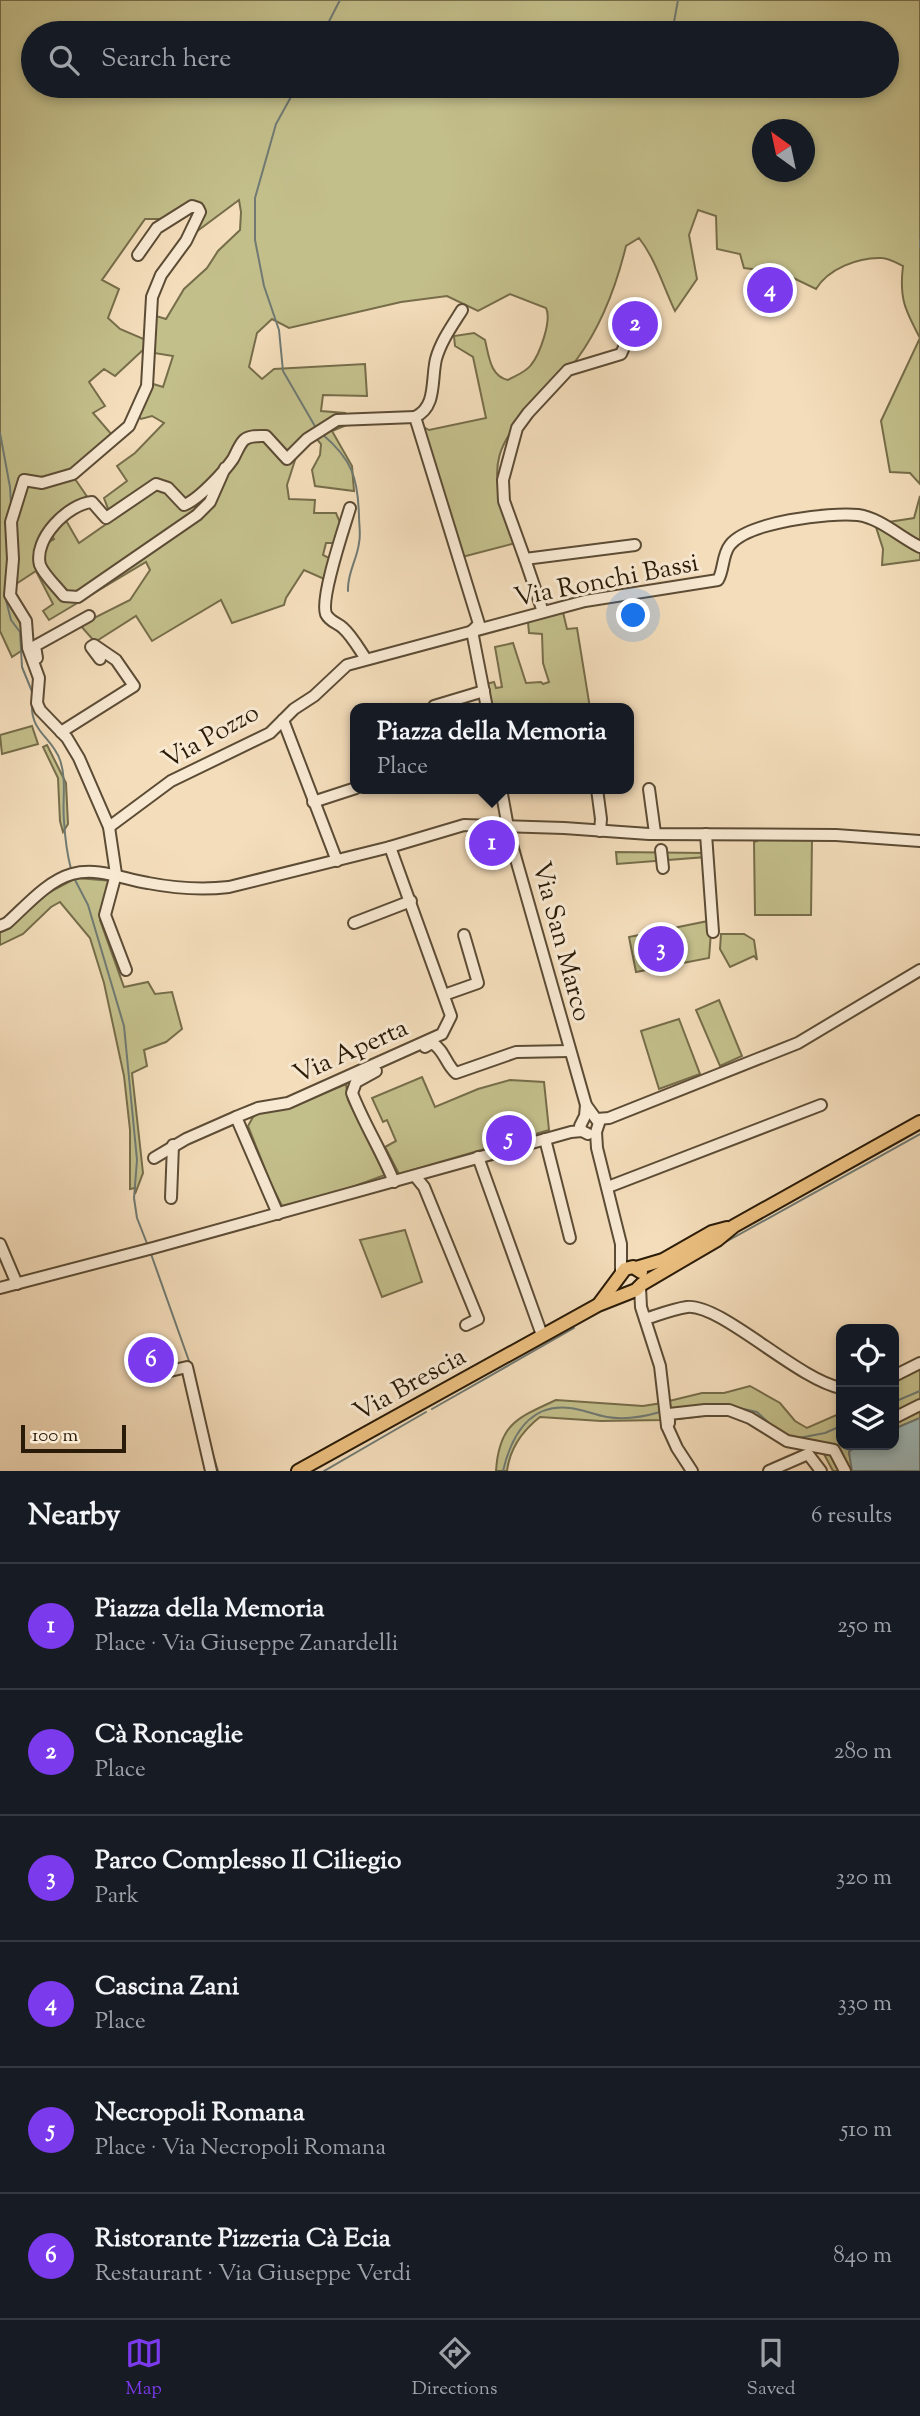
<!DOCTYPE html>
<meta charset="utf-8">
<style>
body{margin:0;font-family:"Sorts Mill Goudy",serif;background:#242831;color:#f1f3f6}
.controls{position:absolute;right:21px;bottom:21px;display:grid;overflow:hidden;border-radius:14px;box-shadow:0 4px 10px #0003}
.controls button{width:63px;height:63px;display:grid;place-items:center;padding:0;border:0;border-bottom:2px solid #363941;background:#171b24;color:#f1f3f6;font:35px sans-serif}
.compass{position:absolute;left:752px;top:119px;width:63px;height:63px;border-radius:50%;background:#171b24;box-shadow:0 4px 10px #0003;rotate:327deg}
.scale{position:absolute;left:21px;bottom:18px;width:105px;box-sizing:border-box;padding-left:7px;border:4px solid #2a1b08;border-top:0;font-size:19px;line-height:24px;white-space:nowrap;color:#2a1b08;-webkit-text-stroke:5px #f8e9d3;paint-order:stroke}
.you{position:absolute;left:634px;top:616px;width:24px;height:24px;margin:-18px;border:5px solid #fff;border-radius:50%;background:#1a73e8;box-shadow:0 0 0 10px #1a73e833}
.badge{display:grid;place-items:center;width:46px;height:46px;border-radius:50%;background:#7c3aed;color:#fff;font-size:23px;font-weight:700}
.pin{position:absolute;translate:-50% -50%;border:4px solid #fff;box-shadow:0 2px 7px #0006}
.popup{position:absolute;left:350px;top:703px;width:284px;height:91px;box-sizing:border-box;display:grid;place-content:center;border-radius:14px;background:#171b24;filter:drop-shadow(0 2px 5px #0005);font-size:23px;white-space:nowrap;color:#9ea1a6}
.popup b{font-size:26px;color:#f1f3f6}
.popup::after{content:'';position:absolute;left:50%;top:100%;margin-left:-14px;border:14px solid transparent;border-top-color:#171b24}
.list{margin:0;padding:0;list-style:none}
h2{display:flex;justify-content:space-between;align-items:center;height:91px;margin:0;padding:0 28px;font-size:30px}
h2 small{font-size:23px;font-weight:400;color:#9ea1a6}
.list li{display:grid;grid-template-columns:46px 1fr auto;gap:21px;align-items:center;box-sizing:border-box;height:126px;padding:0 28px;border-top:2px solid #363941}
.list b{display:block;font-size:26px;white-space:nowrap}
.list p{margin:0;font-size:23px;white-space:nowrap;color:#9ea1a6}
.list em{font-size:23px;font-style:normal;color:#9ea1a6}
.icon{flex:none;width:38px;height:38px;fill:none;stroke:currentColor;stroke-width:2;stroke-linecap:round;stroke-linejoin:round}
.map{position:relative;flex:none;width:920px;height:1471px;overflow:hidden}
.search{position:absolute;background:#171b24;box-shadow:0 4px 10px #0003;left:21px;right:21px;top:21px;height:77px;display:flex;align-items:center;gap:18px;box-sizing:border-box;padding:0 24px;border-radius:38px;color:#9ea1a6;font-size:26px}
.sheet{height:847px;background:#171b24}
nav{display:flex;justify-content:space-around;align-items:center;box-sizing:border-box;height:98px;border-top:2px solid #363941;background:#171b24;font-size:19px;color:#9ea1a6}
nav a{display:grid;justify-items:center;gap:4px}
nav .on{color:#7c3aed}
.map>svg:first-child{display:block}
</style>
<div class="map">
<svg width="920" height="1471" viewBox="0 0 920 1471">
<rect width="100%" height="100%" fill="#f4ddbb"/>
<filter id="stains"><feTurbulence type="fractalNoise" baseFrequency=".00286" numOctaves="4"/><feColorMatrix values="0 0 0 0 .2 0 0 0 0 .09 0 0 0 0 .02 0 0 0 .5 -.17"/></filter>
<radialGradient id="worn" r=".72"><stop offset=".6" stop-color="#630" stop-opacity="0"/><stop offset="1" stop-color="#630" stop-opacity=".3"/></radialGradient>
<g fill="#c3bf8b" stroke="#766d4a" stroke-width="2" fill-rule="evenodd">
<path d="M 0,0 L 920,0 L 920,484 L 910,473 L 890,472 L 881,421 L 920,338 C 905,310 899,298 903,266 C 897,263 888,258 882,258 C 858,257 828,269 816,289 L 783,273 L 744,268 L 740,254 L 717,249 L 716,216 L 698,210 L 689,235 L 697,279 L 675,311 C 663,286 656,260 639,238 L 626,246 C 616,287 602,325 577,359 C 571,367 561,374 554,382 C 495,445 481,459 516,543 L 462,557 L 420,425 L 429,430 L 486,418 L 473,357 L 455,346 L 454,336 L 474,333 L 485,340 C 489,356 490,376 508,380 C 515,376 526,372 531,365 C 540,354 552,320 546,308 L 510,294 L 478,311 L 447,296 L 401,302 L 289,328 L 272,319 L 257,333 L 249,367 L 262,379 L 274,369 L 365,364 L 367,396 L 323,395 L 321,411 L 345,413 L 346,417 L 290,454 L 262,433 L 233,454 L 187,503 L 164,483 L 110,514 L 104,498 L 127,481 L 117,466 L 135,453 L 164,423 L 152,416 L 141,419 L 136,414 L 150,383 L 163,387 L 173,356 L 154,353 L 153,315 L 166,319 L 184,289 L 207,268 L 218,251 L 240,230 L 241,212 L 239,200 L 196,232 L 197,203 L 165,219 L 145,219 L 102,280 L 119,289 L 108,318 L 120,329 L 146,340 L 144,349 L 115,376 L 104,369 L 89,382 L 105,406 L 93,413 L 113,436 L 71,470 L 42,482 L 23,478 C 13,511 6,545 9,580 C 10,604 24,621 24,649 L 12,657 L 0,631 ZM 33,33 L 887,33 L 887,86 L 33,86 ZM 762,130 L 804,130 L 804,172 L 762,172 Z"/>
<polygon points="339,422 349,424 332,431 352,466 354,491 315,486 312,470 320,455 321,444 315,437"/>
<polygon points="260,438 283,458 298,451 287,485 289,499 315,500 314,513 336,513 344,532 340,543 326,543 323,555 333,560 331,582 304,570 286,598 284,605 232,623 221,600 152,641 136,616 95,642 80,625 130,600 150,570 146,562 49,620 43,611 53,604 36,571 13,586 12,522 25,482 73,476 88,498 53,523 39,565 65,599 191,522 246,441"/>
<polygon points="222,473 201,509 79,594 64,594 44,567 43,545 54,539 51,534 64,517 79,543 112,520 111,517 161,486 181,506"/>
<polygon points="920,496 920,560 882,565 883,549 875,524 914,518"/>
<polygon points="562,608 567,629 577,628 590,708 491,708 486,684 494,682 496,688 502,687 495,647 513,643 526,683 541,682 543,684 549,682 543,663 542,634 529,633 528,622"/>
<polygon points="32,726 38,744 2,754 0,735"/>
<polygon points="47,745 66,783 68,824 63,832 60,821 58,778 43,747"/>
<polygon points="757,837 812,838 811,915 755,915 754,842 757,841"/>
<polygon points="616,852 705,853 706,857 617,864"/>
<polygon points="76,878 114,881 104,913 100,920 124,987 148,982 155,994 172,992 182,1029 166,1042 144,1050 147,1066 132,1073 143,1173 135,1194 135,1188 130,1189 130,1130 124,1076 104,983 90,938 60,902 51,907 23,934 0,945 0,932 12,926 44,895"/>
<polygon points="708,921 711,932 709,958 636,972 629,937"/>
<polygon points="721,934 744,934 754,940 757,960 754,956 730,967 720,949"/>
<polygon points="719,1000 742,1056 720,1066 696,1010"/>
<polygon points="679,1019 700,1074 659,1089 641,1031"/>
<polygon points="422,1077 435,1107 478,1089 510,1080 544,1082 549,1130 399,1174 385,1147 396,1141 387,1120 383,1122 372,1098"/>
<polygon points="346,1084 348,1100 385,1175 344,1190 282,1206 271,1184 248,1126 253,1117 259,1112 289,1108"/>
<polygon points="405,1230 422,1282 382,1297 360,1240"/>
<polygon points="920,1368 920,1418 894,1429 894,1381"/>
<polygon points="750,1386 780,1403 795,1421 807,1428 841,1413 841,1445 857,1445 849,1452 852,1471 833,1471 817,1441 771,1434 726,1413 671,1420 669,1401 702,1393 724,1393"/>
<path d="M 556,1400 L 643,1406 L 662,1403 L 662,1420 L 601,1421 L 540,1417 C 522,1431 510,1448 507,1471 L 496,1471 C 499,1424 517,1418 556,1400 Z"/>
</g>
<polygon fill="#9fbaba" stroke="#707a73" stroke-width="2" points="920,1418 920,1471 852,1471 849,1452 857,1445 894,1445 894,1429"/>
<g fill="none" stroke-linecap="round" stroke-linejoin="round">
<g stroke="#707a73" stroke-width="2">
<polyline points="323,33 340,0"/>
<polyline points="672,33 678,0"/>
<polyline points="297,86 276,124 255,198 255,240 264,286 279,330 283,371 316,428"/>
<polyline points="920,240 920,247"/>
<polyline points="0,433 10,487 11,504"/>
<path d="M 322,434 C 352,459 358,478 359,516 C 359,525 361,535 359,543 C 357,560 347,573 348,591"/>
<polyline points="6,600 11,620 20,632 22,667 33,694"/>
<path d="M 32,703 C 30,732 52,737 60,760 C 67,780 62,801 64,821 C 65,837 67,854 71,869"/>
<polyline points="74,878 88,905 124,1026 137,1160 134,1198 137,1218 148,1246"/>
<polyline points="722,1244 920,1134"/>
<polyline points="151,1254 189,1361"/>
<polyline points="894,1402 920,1391"/>
<polyline points="735,1407 757,1412 770,1424"/>
<polyline points="432,1409 574,1328"/>
<polyline points="799,1438 825,1433 841,1426"/>
<polyline points="211,1448 218,1471"/>
<polyline points="324,1471 426,1412"/>
<path d="M 503,1471 C 511,1437 529,1403 570,1408 C 582,1409 594,1415 607,1417 C 625,1420 643,1417 660,1412"/>
</g>
<defs>
<g id="minor">
<path d="M 462,310 C 452,326 441,341 436,359 C 431,380 437,407 415,417 L 479,624 L 472,631"/>
<path d="M 225,468 L 210,502 L 197,515 L 78,597 L 64,596 C 57,587 44,575 40,565 C 33,539 68,504 92,502 L 106,518 L 156,484 L 168,488 L 184,505 C 198,500 224,472 233,459 C 236,454 239,445 244,440 C 250,435 259,436 266,436 L 287,459 L 307,439 L 337,420 L 415,417"/>
<path d="M 350,508 C 344,528 320,598 326,614 C 330,622 338,623 343,628 C 352,636 359,649 366,659"/>
<polyline points="525,559 504,501 503,480 517,428 528,413 568,370 621,354 625,345"/>
<polyline points="543,612 525,559 635,545"/>
<polyline points="472,631 487,708"/>
<polyline points="37,658 35,646 89,616"/>
<polyline points="434,706 484,691"/>
<polyline points="283,720 337,861"/>
<polyline points="61,732 134,686 116,660 94,645 91,647 100,659"/>
<polyline points="501,789 510,838 586,1105 599,1123 596,1132 597,1148 621,1244 621,1273"/>
<polyline points="597,789 601,819 600,831"/>
<polyline points="649,789 655,833"/>
<polyline points="313,802 356,788"/>
<path d="M 109,827 L 171,781 L 270,733 L 294,709 L 314,696 L 347,665 L 585,601 L 718,580 C 724,570 722,555 730,545 C 748,522 829,512 858,515 C 880,518 900,537 920,547"/>
<polyline points="706,834 713,932"/>
<polyline points="661,850 663,868"/>
<polyline points="354,923 411,901"/>
<path d="M 0,926 L 7,923 C 26,906 47,881 72,874 C 98,867 123,879 148,883 C 174,888 203,890 229,887 L 390,847 L 464,825 L 564,828 L 649,834 L 836,835 L 920,841"/>
<polyline points="126,970 105,915 116,874 109,827 79,758 67,738 40,710 37,703 39,678 28,648 26,621 10,595 13,559 11,522 24,480 42,483 73,474 129,426 147,386 152,297 161,275 186,241 200,212 198,208 192,206 157,228 138,255"/>
<polyline points="444,995 478,983 464,935"/>
<path d="M 425,1047 L 432,1043 C 444,1049 446,1065 456,1073 L 516,1052 L 570,1051"/>
<path d="M 376,1071 L 356,1082 L 352,1093 C 364,1124 381,1150 394,1182"/>
<polyline points="586,1105 585,1116 580,1126 582,1131 588,1134"/>
<polyline points="597,1119 609,1118 798,1043 920,970"/>
<polyline points="545,1139 570,1238"/>
<polyline points="478,1157 542,1335"/>
<polyline points="154,1158 186,1139 236,1117"/>
<polyline points="415,1176 424,1187 478,1319 466,1325"/>
<polyline points="608,1187 821,1105"/>
<polyline points="171,1198 173,1145"/>
<polyline points="278,1214 236,1117 258,1108 288,1103 442,1034 451,1016 390,847"/>
<polyline points="0,1244 17,1284"/>
<polyline points="640,1287 641,1307 660,1366 667,1426 677,1448 692,1471"/>
<polyline points="0,1288 153,1248 571,1132 582,1131"/>
<path d="M 645,1319 C 658,1315 673,1309 687,1307 C 720,1303 798,1380 841,1388"/>
<polyline points="170,1371 187,1367 211,1471"/>
<polyline points="894,1376 920,1363"/>
<polyline points="894,1418 920,1405"/>
<polyline points="667,1426 669,1423 669,1414 705,1410 729,1410 750,1418 787,1441 834,1450 845,1471"/>
<polyline points="769,1471 808,1454 821,1471"/>
</g>
<g id="major">
<polyline points="636,1268 663,1260 712,1232 727,1228"/>
<polyline points="599,1304 625,1269 633,1267 641,1272"/>
<polyline points="298,1471 598,1305 636,1290 642,1284 717,1240 734,1226 920,1122"/>
</g>
</defs>
<use href="#minor" stroke="#5c4c35" stroke-width="14"/>
<use href="#major" stroke="#2a1b08" stroke-width="16"/>
<use href="#minor" stroke="#f8e9d3" stroke-width="10"/>
<use href="#major" stroke="#eabe7e" stroke-width="12"/>
</g>
<g text-anchor="middle" stroke-width="6" stroke-linejoin="round" paint-order="stroke">
<g font-size="26" fill="#2a1b08" stroke="#f8e9d3">
<text transform="translate(606 579) rotate(-11)" y="9">Via Ronchi Bassi</text>
<text transform="translate(210 735) rotate(-29)" y="9">Via Pozzo</text>
<text transform="translate(563 941) rotate(75)" y="9">Via San Marco</text>
<text transform="translate(350 1050) rotate(-24)" y="9">Via Aperta</text>
<text transform="translate(409 1383) rotate(-29)" y="9">Via Brescia</text>
</g>
</g>
<rect width="100%" height="100%" filter="url(#stains)"/>
<rect width="100%" height="100%" fill="url(#worn)"/>
</svg>
<div class="controls">
<button><svg class="icon" aria-label="locate" viewBox="0 0 24 24"><circle cx="12" cy="12" r="6"/><path d="M12 2v4M12 18v4M2 12h4M18 12h4"/></svg></button>
<button><svg class="icon" aria-label="layers" viewBox="0 0 24 24"><path d="M12 4l9 5-9 5-9-5zM3 14l9 5 9-5"/></svg></button>
</div>
<svg class="compass" viewBox="-18 -18 36 36"><path d="M0-13l5 13h-10z" fill="#e53935"/><path d="M0 13l5-13h-10z" fill="#9ea1a6"/></svg>
<div class="scale">100 m</div>
<div class="you"></div>
<div class="pin badge" style="left:492px;top:843px">1</div>
<div class="popup"><b>Piazza della Memoria</b>Place</div>
<div class="pin badge" style="left:635px;top:324px">2</div>
<div class="pin badge" style="left:661px;top:949px">3</div>
<div class="pin badge" style="left:770px;top:290px">4</div>
<div class="pin badge" style="left:509px;top:1138px">5</div>
<div class="pin badge" style="left:151px;top:1360px">6</div>
<div class="search"><svg class="icon" aria-label="search" viewBox="0 0 24 24"><circle cx="10" cy="10" r="6"/><path d="M15 15l6 6"/></svg>Search here</div>
</div>
<section class="sheet">
<h2>Nearby<small>6 results</small></h2>
<ul class="list">
<li><span class="badge">1</span><div><b>Piazza della Memoria</b><p>Place · Via Giuseppe Zanardelli</p></div><em>250 m</em></li>
<li><span class="badge">2</span><div><b>Cà Roncaglie</b><p>Place</p></div><em>280 m</em></li>
<li><span class="badge">3</span><div><b>Parco Complesso Il Ciliegio</b><p>Park</p></div><em>320 m</em></li>
<li><span class="badge">4</span><div><b>Cascina Zani</b><p>Place</p></div><em>330 m</em></li>
<li><span class="badge">5</span><div><b>Necropoli Romana</b><p>Place · Via Necropoli Romana</p></div><em>510 m</em></li>
<li><span class="badge">6</span><div><b>Ristorante Pizzeria Cà Ecia</b><p>Restaurant · Via Giuseppe Verdi</p></div><em>840 m</em></li>
</ul>
</section>
<nav>
<a class="on"><svg class="icon" aria-label="map" viewBox="0 0 24 24"><path d="M3 6l6-2 6 2 6-2v14l-6 2-6-2-6 2zM9 4v14M15 6v14"/></svg>Map</a>
<a><svg class="icon" aria-label="directions" viewBox="0 0 24 24"><path d="M12 3l9 9-9 9-9-9zM9 14v-3h6M13 9l2 2-2 2"/></svg>Directions</a>
<a><svg class="icon" aria-label="saved" viewBox="0 0 24 24"><path d="M7 4h10v16l-5-4-5 4z"/></svg>Saved</a>
</nav>
